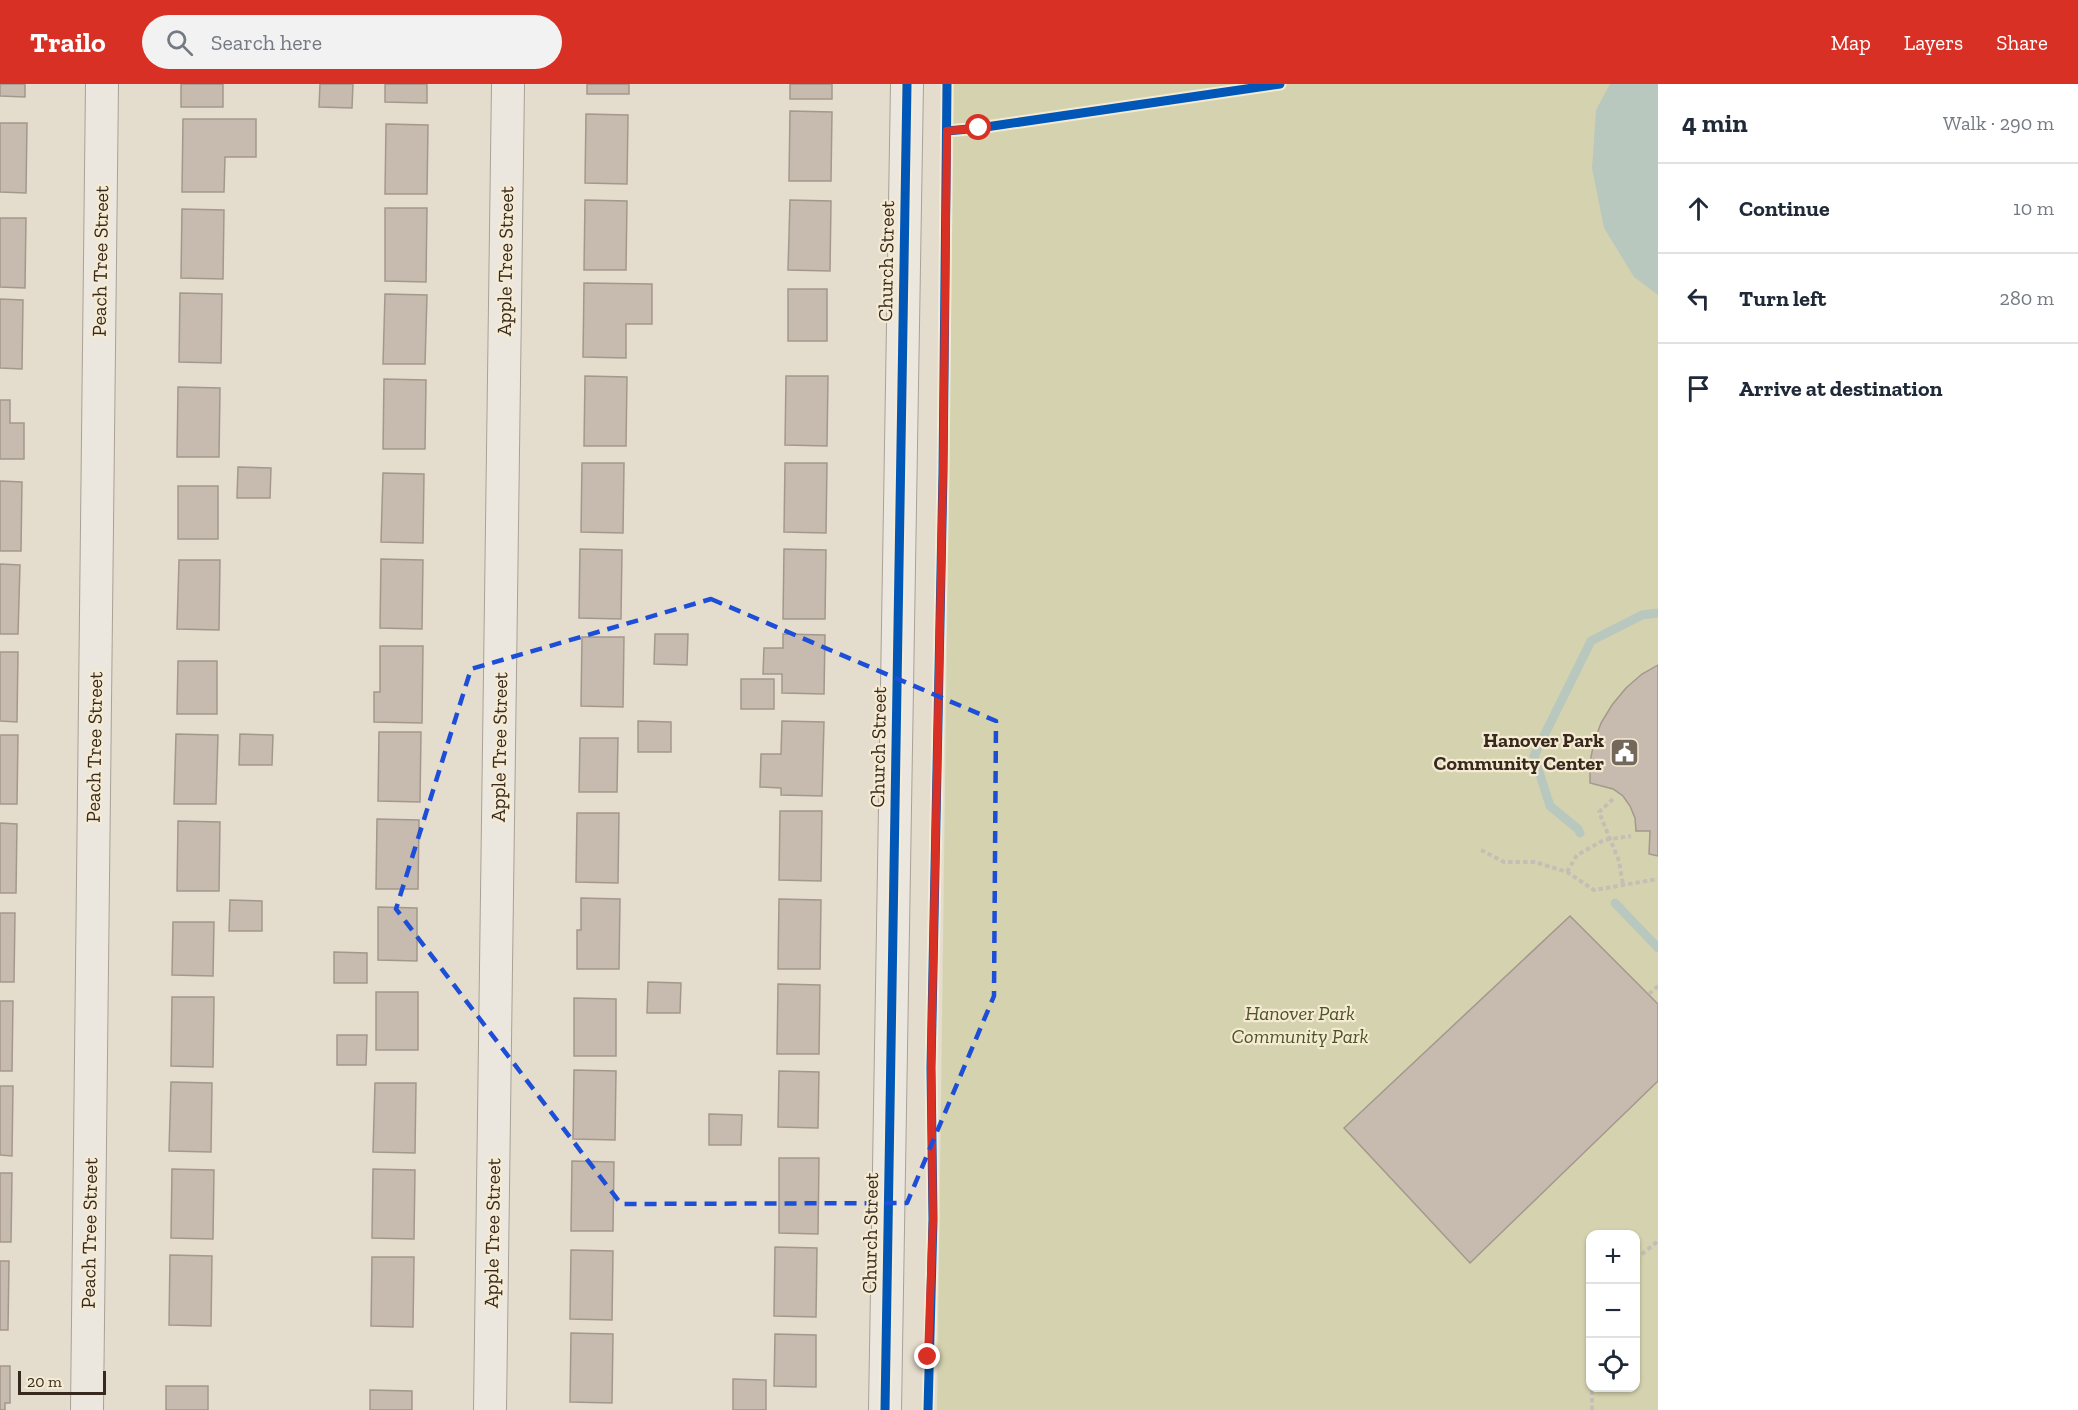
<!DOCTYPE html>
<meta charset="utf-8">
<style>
body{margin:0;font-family:"Zilla Slab",serif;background:#f2f2f3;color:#1f2937}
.controls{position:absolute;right:18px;bottom:18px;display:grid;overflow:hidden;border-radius:12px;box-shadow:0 2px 4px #0004}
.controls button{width:54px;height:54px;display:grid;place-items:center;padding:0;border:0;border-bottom:2px solid #e0e1e3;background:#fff;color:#1f2937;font:30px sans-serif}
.scale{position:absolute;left:18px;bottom:15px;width:88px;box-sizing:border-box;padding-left:6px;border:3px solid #37291e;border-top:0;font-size:16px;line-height:21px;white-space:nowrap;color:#37291e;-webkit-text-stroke:4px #f5ead2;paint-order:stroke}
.stop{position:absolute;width:18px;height:18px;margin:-14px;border:4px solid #d93025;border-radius:50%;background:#fff}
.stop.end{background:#d93025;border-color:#fff;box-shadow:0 2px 6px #0008}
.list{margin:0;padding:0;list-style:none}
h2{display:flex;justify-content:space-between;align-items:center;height:78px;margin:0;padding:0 24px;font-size:26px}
h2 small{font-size:20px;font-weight:400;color:#747a83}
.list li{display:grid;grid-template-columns:39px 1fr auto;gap:18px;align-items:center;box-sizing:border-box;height:90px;padding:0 24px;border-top:2px solid #e0e1e3}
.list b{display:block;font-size:22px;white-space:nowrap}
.list em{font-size:20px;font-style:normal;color:#747a83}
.icon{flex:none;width:33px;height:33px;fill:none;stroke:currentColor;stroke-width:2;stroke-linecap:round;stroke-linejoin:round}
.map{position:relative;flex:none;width:1658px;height:1326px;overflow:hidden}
header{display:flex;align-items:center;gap:36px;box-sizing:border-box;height:84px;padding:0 30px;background:#d93025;color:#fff}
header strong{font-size:28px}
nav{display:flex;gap:33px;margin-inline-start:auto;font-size:21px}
.search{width:420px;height:54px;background:#f2f2f3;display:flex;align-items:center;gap:15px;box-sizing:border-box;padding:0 21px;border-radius:33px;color:#747a83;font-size:22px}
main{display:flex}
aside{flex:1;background:#fff}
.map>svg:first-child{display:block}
</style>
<header>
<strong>Trailo</strong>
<div class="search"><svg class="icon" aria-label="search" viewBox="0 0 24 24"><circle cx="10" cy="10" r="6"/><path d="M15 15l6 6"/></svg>Search here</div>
<nav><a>Map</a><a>Layers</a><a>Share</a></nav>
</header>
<main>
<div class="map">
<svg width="1658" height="1326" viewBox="0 0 1658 1326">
<rect width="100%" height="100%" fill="#e4dccd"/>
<path fill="#d5d3af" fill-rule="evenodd" d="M 954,0 L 1658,0 L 1658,1326 L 937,1326 ZM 1590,1150 L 1636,1150 L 1636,1304 L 1590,1304 Z"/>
<polygon fill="#b8c8be" points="1610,0 1658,0 1658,211 1634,193 1604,144 1592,84 1596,26"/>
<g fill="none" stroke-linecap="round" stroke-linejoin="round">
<g stroke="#b8c8be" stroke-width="9">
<polyline points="1580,749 1578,745 1550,722 1534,672 1591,557 1642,531 1658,529"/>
<polyline points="1615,819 1658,864"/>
</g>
</g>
<g fill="#c7baae" stroke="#a4988c" stroke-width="1.5">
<polygon points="0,0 25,0 25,13 0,12"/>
<rect x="181" y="0" width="42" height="23"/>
<polygon points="320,0 353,0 352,24 319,23"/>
<polygon points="385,0 427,0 427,19 385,18"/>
<rect x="587" y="0" width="42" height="10"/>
<rect x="790" y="0" width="42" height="15"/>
<polygon points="790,27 832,28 831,97 789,97"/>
<polygon points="586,30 628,31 627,100 585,99"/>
<polygon points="183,35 256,35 256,73 225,73 224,108 182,108"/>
<polygon points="0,39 27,39 26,109 0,108"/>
<polygon points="386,40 428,41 427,110 385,110"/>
<polygon points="585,116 627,117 626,186 584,186"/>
<polygon points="790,116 831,117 830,187 788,186"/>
<polygon points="385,124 427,124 426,198 385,197"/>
<polygon points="182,125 224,126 223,195 181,194"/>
<polygon points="0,134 26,134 25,204 0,203"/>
<polygon points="584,199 652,200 652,240 626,240 626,274 583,273"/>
<rect x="788" y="205" width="39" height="52"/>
<polygon points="180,209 222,210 221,279 179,278"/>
<polygon points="385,210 427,211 425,280 383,280"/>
<polygon points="0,215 23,216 22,285 0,284"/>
<polygon points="585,292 627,293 626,362 584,362"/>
<polygon points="786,292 828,292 827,362 785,361"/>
<polygon points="384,295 426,296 425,365 383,365"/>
<polygon points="178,303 220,304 219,373 177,373"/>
<polygon points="0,316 10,316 10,339 24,339 24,375 0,375"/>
<polygon points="582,379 624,379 623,449 581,448"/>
<polygon points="785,379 827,379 826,449 784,448"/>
<polygon points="238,383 271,384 270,414 237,414"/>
<polygon points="383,389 424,390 423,459 381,458"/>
<polygon points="0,397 22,398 21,467 0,467"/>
<rect x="178" y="402" width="40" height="53"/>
<polygon points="580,465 622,466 621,535 579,534"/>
<polygon points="784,465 826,466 825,535 783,535"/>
<polygon points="381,475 423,476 422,545 380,544"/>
<polygon points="179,476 220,476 219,546 177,545"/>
<polygon points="0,480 20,481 18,550 0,550"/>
<polygon points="655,550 688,550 687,581 654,580"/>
<polygon points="783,550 825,551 824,610 782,609 782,590 763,590 764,564 783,564"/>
<polygon points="582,553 624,553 623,623 581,622"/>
<polygon points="380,562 423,562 422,639 374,638 374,608 380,608"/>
<polygon points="0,568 18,568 17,638 0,637"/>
<polygon points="178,577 217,577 217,630 177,630"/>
<polygon points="1658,581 1658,772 1649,770 1650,747 1636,747 1635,734 1630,722 1623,712 1613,705 1590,699 1590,678 1594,658 1601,639 1612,621 1626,604 1642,590"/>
<rect x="741" y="595" width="33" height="30"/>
<polygon points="638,637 671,638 671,668 638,668"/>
<polygon points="782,637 824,638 822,712 781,711 781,704 760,703 761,670 781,670"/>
<polygon points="379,648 421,648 420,718 378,717"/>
<polygon points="176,650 218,651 216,720 174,720"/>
<polygon points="240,650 273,651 272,681 239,681"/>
<polygon points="0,651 18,651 17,720 0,720"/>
<polygon points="580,654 618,654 617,708 579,708"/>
<polygon points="780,727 822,727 821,797 779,796"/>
<polygon points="577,729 619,729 618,799 576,798"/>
<polygon points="377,735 419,736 418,805 376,805"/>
<polygon points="178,737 220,738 219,807 177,807"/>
<polygon points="0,739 17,740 16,809 0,809"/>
<polygon points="581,814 620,815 619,885 577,885 577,846 581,846"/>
<polygon points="779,815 821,816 820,885 778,885"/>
<polygon points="230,816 262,817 262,847 229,847"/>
<polygon points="378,823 417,824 417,877 378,876"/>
<polygon points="0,829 15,829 14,898 0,898"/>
<polygon points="1570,832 1658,920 1658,997 1470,1179 1344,1044"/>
<polygon points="173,838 214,838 213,892 172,891"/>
<polygon points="334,868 367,869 367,899 334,899"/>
<polygon points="648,898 681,899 680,929 647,929"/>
<polygon points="778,900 820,901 819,970 777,970"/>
<rect x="376" y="908" width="42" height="58"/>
<polygon points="172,913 214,913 213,983 171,982"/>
<polygon points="574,914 616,915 616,972 574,972"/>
<polygon points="0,917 13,917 12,987 0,987"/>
<polygon points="337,951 367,951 366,981 337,981"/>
<polygon points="574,986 616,987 615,1056 573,1055"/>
<polygon points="779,987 819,988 818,1044 778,1043"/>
<polygon points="171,998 212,999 211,1068 169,1067"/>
<polygon points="375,999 416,999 415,1069 373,1068"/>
<polygon points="0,1002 13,1002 12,1072 0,1071"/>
<polygon points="709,1030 742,1031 741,1061 709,1061"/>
<polygon points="779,1074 819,1074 818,1150 779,1149"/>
<polygon points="572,1077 614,1078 613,1147 571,1147"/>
<polygon points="172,1085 214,1086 213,1155 171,1154"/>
<polygon points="373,1085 415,1086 414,1155 372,1154"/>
<polygon points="0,1089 12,1089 11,1158 0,1158"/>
<polygon points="775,1163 817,1164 816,1233 774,1232"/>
<polygon points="571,1166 613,1167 612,1236 570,1235"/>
<polygon points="170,1171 212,1172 211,1242 169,1241"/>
<polygon points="372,1173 414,1173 413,1243 371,1242"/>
<polygon points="0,1177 9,1177 8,1246 0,1246"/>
<polygon points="571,1249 613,1250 612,1319 570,1318"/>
<polygon points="775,1250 816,1251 816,1303 774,1302"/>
<polygon points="0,1282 10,1282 10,1319 5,1319 5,1326 0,1326"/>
<polygon points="733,1295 766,1296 766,1326 733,1326"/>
<rect x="166" y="1302" width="42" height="24"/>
<polygon points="370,1306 412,1307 412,1326 370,1326"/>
</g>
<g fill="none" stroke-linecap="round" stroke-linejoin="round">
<defs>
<g id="street">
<polyline points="87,1326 102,0"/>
<polyline points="490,1326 508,0"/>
<polyline points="885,1326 907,0"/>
</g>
</defs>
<use href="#street" stroke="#a9a196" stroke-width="34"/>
<g stroke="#c4beb5" stroke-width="4" stroke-dasharray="4.5 3" stroke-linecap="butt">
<polyline points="1613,715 1599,728 1619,777 1623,801"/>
<polyline points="1481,766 1504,778 1535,778 1567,788 1594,806 1658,795"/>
<polyline points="1567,788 1577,771 1604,756 1631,752"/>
<polyline points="1649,910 1658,902"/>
<polyline points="1636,1175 1658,1157"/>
<polyline points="1592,1326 1592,1304"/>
</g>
<use href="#street" stroke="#ece7de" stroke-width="32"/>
<defs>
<g id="cycleway">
<polyline points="947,47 979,44 1280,0"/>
<polyline points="885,1326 907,0"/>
<polyline points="928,1326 933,1135 931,984 943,389 947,0"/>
</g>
</defs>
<use href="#cycleway" stroke="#f5ead2" stroke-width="13"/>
<use href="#cycleway" stroke="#0057b8" stroke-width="9"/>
</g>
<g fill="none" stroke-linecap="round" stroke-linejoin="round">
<polyline stroke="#d93025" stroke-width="8" points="928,1273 933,1135 931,984 943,389 947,47 979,44"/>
</g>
<path fill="none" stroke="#1d4ed8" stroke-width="4.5" stroke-dasharray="12 8" stroke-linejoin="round" d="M 711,515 L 996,637 L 994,912 L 907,1119 L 621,1120 L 396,825 L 471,585 Z"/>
<defs>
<symbol id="civic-square" viewBox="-11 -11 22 22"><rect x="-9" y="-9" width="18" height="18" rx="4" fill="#74685b" stroke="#f5ead2"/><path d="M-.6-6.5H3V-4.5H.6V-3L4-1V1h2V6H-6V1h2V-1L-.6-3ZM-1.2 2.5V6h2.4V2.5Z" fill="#fff"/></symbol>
</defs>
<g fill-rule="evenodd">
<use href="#civic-square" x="1608" y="652" width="33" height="33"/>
</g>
<g text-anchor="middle" stroke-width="4.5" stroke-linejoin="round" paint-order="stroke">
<g font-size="20" fill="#37291e" stroke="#f5ead2">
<text transform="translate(100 177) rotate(-89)" y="7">Peach Tree Street</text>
<text transform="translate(505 177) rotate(-89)" y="7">Apple Tree Street</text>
<text transform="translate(886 177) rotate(-89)" y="7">Church Street</text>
<text transform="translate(94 663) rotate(-89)" y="7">Peach Tree Street</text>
<text transform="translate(499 663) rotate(-89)" y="7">Apple Tree Street</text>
<text transform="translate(878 663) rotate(-89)" y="7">Church Street</text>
<text transform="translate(89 1149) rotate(-89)" y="7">Peach Tree Street</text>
<text transform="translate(492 1149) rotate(-89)" y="7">Apple Tree Street</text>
<text transform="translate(870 1149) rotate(-89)" y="7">Church Street</text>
</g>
<g font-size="20" font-weight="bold" fill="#37291e" stroke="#f5ead2" text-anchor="end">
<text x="1604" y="663">Hanover Park<tspan x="1604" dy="23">Community Center</tspan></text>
</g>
<g font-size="20" font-style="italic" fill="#4a5425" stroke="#f5ead2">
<text x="1300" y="936">Hanover Park<tspan x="1300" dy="23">Community Park</tspan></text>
</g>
</g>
</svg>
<div class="controls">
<button>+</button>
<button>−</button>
<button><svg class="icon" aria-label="locate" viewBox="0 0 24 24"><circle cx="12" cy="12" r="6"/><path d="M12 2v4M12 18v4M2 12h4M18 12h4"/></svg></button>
</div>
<div class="scale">20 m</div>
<div class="stop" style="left:979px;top:44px"></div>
<div class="stop end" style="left:928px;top:1273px"></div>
</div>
<aside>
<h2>4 min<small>Walk · 290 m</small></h2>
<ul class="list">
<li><svg class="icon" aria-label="ahead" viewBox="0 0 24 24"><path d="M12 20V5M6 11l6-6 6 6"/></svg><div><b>Continue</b></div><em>10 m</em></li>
<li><svg class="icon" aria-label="left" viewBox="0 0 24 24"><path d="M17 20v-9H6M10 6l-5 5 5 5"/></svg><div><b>Turn left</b></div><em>280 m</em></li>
<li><svg class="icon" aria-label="arrive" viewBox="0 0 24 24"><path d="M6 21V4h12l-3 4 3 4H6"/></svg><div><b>Arrive at destination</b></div></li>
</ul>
</aside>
</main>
